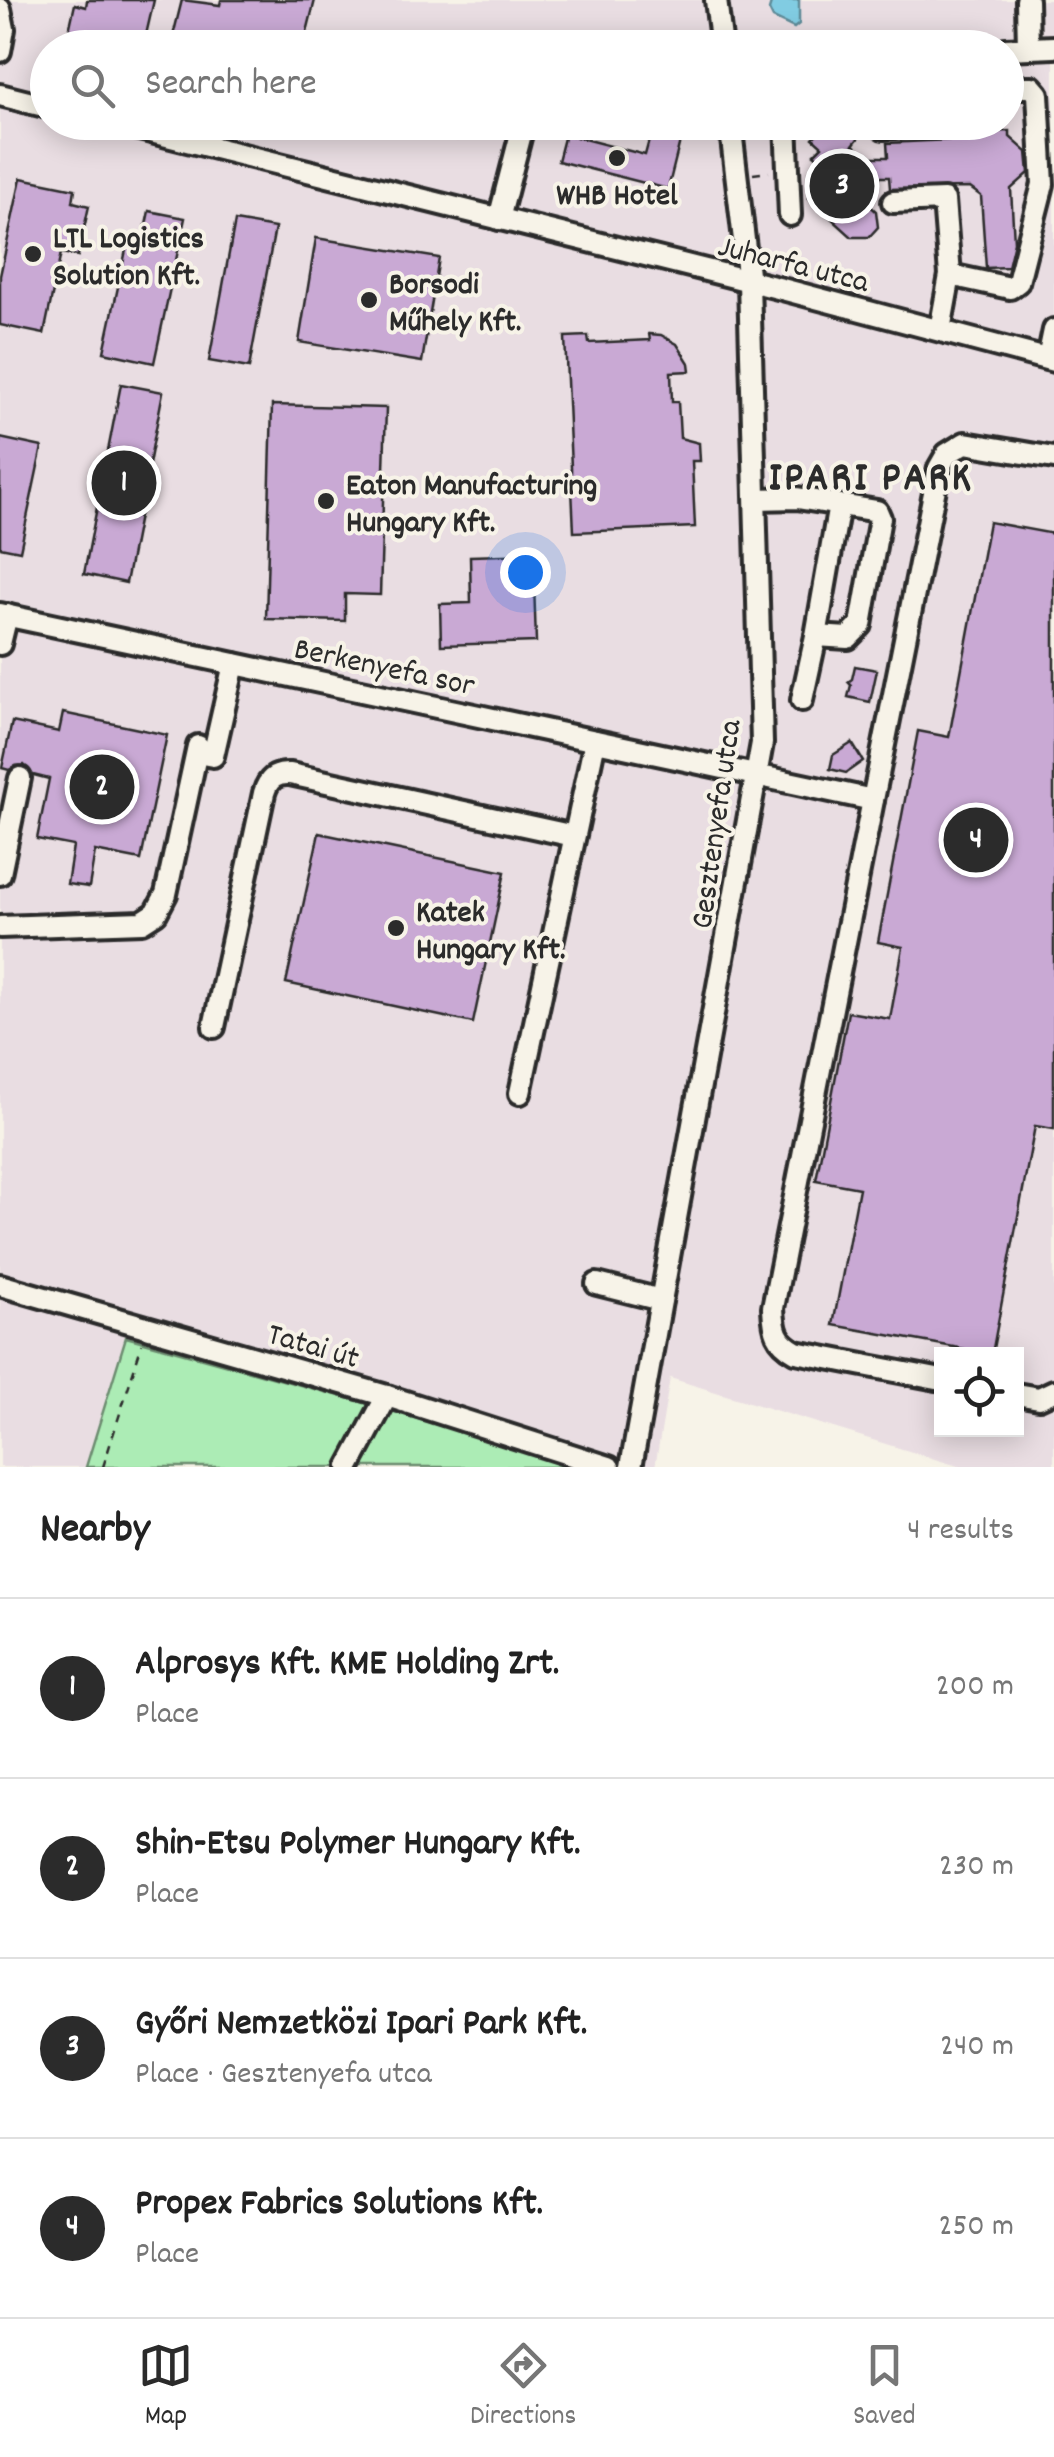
<!DOCTYPE html>
<meta charset="utf-8">
<style>
body{margin:0;font-family:Dekko,sans-serif;background:#f2f2f2;color:#222}
.controls{position:absolute;right:30px;bottom:30px;display:grid;overflow:hidden;border-radius:0px;box-shadow:0 5px 25px #0003}
.controls button{width:90px;height:90px;display:grid;place-items:center;padding:0;border:0;border-bottom:2px solid #e0e0e0;background:#fff;color:#222;font:50px sans-serif}
.you{position:absolute;left:525px;top:572px;width:35px;height:35px;margin:-25px;border:8px solid #fff;border-radius:50%;background:#1a73e8;box-shadow:0 0 0 15px #1a73e833}
.badge{display:grid;place-items:center;width:65px;height:65px;border-radius:50%;background:#2b2b2b;color:#fff;font-size:32px;font-weight:700}
.pin{position:absolute;translate:-50% -50%;border:5px solid #fff;box-shadow:0 2px 10px #0006}
.list{margin:0;padding:0;list-style:none}
h2{display:flex;justify-content:space-between;align-items:center;height:130px;margin:0;padding:0 40px;font-size:42px}
h2 small{font-size:32px;font-weight:400;color:#767676}
.list li{display:grid;grid-template-columns:65px 1fr auto;gap:30px;align-items:center;box-sizing:border-box;height:180px;padding:0 40px;border-top:2px solid #e0e0e0}
.list b{display:block;font-size:38px;white-space:nowrap}
.list p{margin:0;font-size:32px;white-space:nowrap;color:#767676}
.list em{font-size:32px;font-style:normal;color:#767676}
.icon{flex:none;width:55px;height:55px;fill:none;stroke:currentColor;stroke-width:2;stroke-linecap:round;stroke-linejoin:round}
.map{position:relative;flex:none;width:1054px;height:1467px;overflow:hidden}
.search{position:absolute;background:#fff;box-shadow:0 5px 25px #0003;left:30px;right:30px;top:30px;height:110px;display:flex;align-items:center;gap:25px;box-sizing:border-box;padding:0 35px;border-radius:55px;color:#767676;font-size:38px}
.sheet{height:850px;background:#fff}
nav{display:flex;justify-content:space-around;align-items:center;box-sizing:border-box;height:140px;border-top:2px solid #e0e0e0;background:#fff;font-size:28px;color:#767676}
nav a{display:grid;justify-items:center;gap:5px}
nav .on{color:#2b2b2b}
.map>svg:first-child{display:block}
</style>
<div class="map">
<svg width="1054" height="1467" viewBox="0 0 1054 1467">
<rect width="100%" height="100%" fill="#f7f3e8"/>
<filter id="ink" filterUnits="userSpaceOnUse"><feTurbulence type="fractalNoise" baseFrequency=".01" numOctaves="2"/><feDisplacementMap in="SourceGraphic" scale="20" xChannelSelector="R" yChannelSelector="G"/><feConvolveMatrix kernelMatrix="1 2 1 2 8 2 1 2 1" color-interpolation-filters="sRGB"/></filter>
<g filter="url(#ink)">
<path fill="#e9dde2" fill-rule="evenodd" d="M 0,0 L 1054,0 L 1054,1467 L 961,1467 L 670,1378 L 655,1467 L 576,1467 L 362,1402 L 126,1338 L 86,1467 L 0,1467 ZM 48,48 L 1006,48 L 1006,122 L 48,122 ZM 942,1354 L 1016,1354 L 1016,1430 L 942,1430 Z"/>
<polygon fill="#acecb5" stroke="#6c8c70" stroke-width="2.5" points="126,1337 362,1402 576,1467 86,1467"/>
<polygon fill="#81cce2" stroke="#5f8c99" stroke-width="2.5" points="772,0 799,0 799,24 794,28 773,18 769,10"/>
<g fill="#c9a9d4" stroke="#2b2b2b" stroke-width="2.5">
<polygon points="87,0 154,0 143,48 81,48 66,44 75,4 86,7"/>
<polygon points="182,0 220,5 221,0 315,0 303,48 170,48"/>
<polygon points="440,122 487,122 457,140 437,134"/>
<polygon points="828,122 871,122 853,145 871,157 888,157 887,143 970,139 979,132 1010,131 1010,137 1027,152 1029,173 1011,189 1014,242 1008,267 986,268 981,196 970,188 890,189 889,177 874,177 856,193 876,211 878,227 869,237 852,237 809,198 826,179 817,170 825,163 814,154 822,146 813,138"/>
<polygon points="651,133 680,141 668,189 558,161 565,134 645,155"/>
<polygon points="21,178 75,189 73,202 89,206 78,256 61,253 44,334 0,325 0,276"/>
<polygon points="149,211 185,218 154,363 104,352 129,236 143,239"/>
<polygon points="235,221 275,228 249,368 209,361"/>
<polygon points="316,238 439,258 422,362 299,342"/>
<polygon points="649,334 661,335 677,344 689,363 690,371 671,372 672,402 678,402 680,438 699,443 700,461 692,461 695,527 574,532 565,337 588,336 589,343 650,340"/>
<polygon points="121,384 163,392 126,583 84,574"/>
<polygon points="272,405 386,408 380,595 345,594 345,621 266,619"/>
<polygon points="0,438 42,447 20,551 0,547"/>
<polygon points="989,522 1054,534 1054,1129 1035,1126 992,1354 833,1325 859,1188 816,1180 848,1012 890,1019 903,947 878,942 918,731 949,737"/>
<polygon points="533,554 536,642 441,645 440,604 471,603 470,556"/>
<polygon points="855,666 877,670 870,702 848,697 851,685 848,682 852,679"/>
<polygon points="63,713 167,735 141,860 95,851 89,887 67,884 73,846 37,839 49,779 33,775 24,765 9,770 2,768 12,722 59,732"/>
<polygon points="852,743 863,761 846,773 830,769 833,755"/>
<polygon points="319,833 505,872 473,1023 286,983"/>
</g>
<g fill="none" stroke-linecap="round" stroke-linejoin="round">
<defs>
<g id="minor">
<polyline points="716,0 722,48"/>
<polyline points="1027,0 1028,48"/>
<polyline points="0,9 4,29 0,51"/>
<polyline points="1006,49 1054,47"/>
<polyline points="0,95 48,107"/>
<polyline points="111,122 782,289 1054,361"/>
<polyline points="786,122 790,215"/>
<polyline points="883,128 946,122"/>
<polyline points="893,202 944,200 950,275 940,330"/>
<polyline points="499,219 524,122"/>
<polyline points="950,275 1010,288 1018,282 1043,184 1038,94 1032,87 1006,87"/>
<polyline points="1048,359 1054,330"/>
<polyline points="756,499 797,498 877,511 880,518 861,625 848,638 816,636 839,505"/>
<polyline points="0,614 873,800 939,468 947,454 965,443 1054,458"/>
<polyline points="0,644 7,615"/>
<polyline points="802,700 816,636"/>
<polyline points="197,753 213,756 234,664"/>
<path d="M 873,800 L 773,1308 C 774,1330 776,1341 796,1352 L 942,1380"/>
<polyline points="0,874 20,778"/>
<polyline points="0,927 142,922 156,913 166,894 198,746"/>
<path d="M 214,1027 L 264,793 C 268,779 276,773 290,774 L 574,836"/>
<polyline points="520,1093 595,741"/>
<polyline points="597,1284 661,1300"/>
<polyline points="0,1285 387,1396 609,1467"/>
<polyline points="1016,1394 1039,1398 1054,1391"/>
<polyline points="349,1467 387,1396"/>
<polyline points="631,1467 762,743 749,282 730,122"/>
</g>
</defs>
<use href="#minor" stroke="#2b2b2b" stroke-width="28"/>
<g stroke="#2b2b2b" stroke-width="2.5" stroke-dasharray="8 8" stroke-linecap="butt">
<polyline points="753,174 769,172"/>
<polyline points="103,1467 142,1344"/>
</g>
<use href="#minor" stroke="#f7f3e8" stroke-width="20"/>
</g>
</g>
<g fill="#2b2b2b" stroke="#f7f3e8" stroke-width="4">
<circle cx="617" cy="158" r="10"/>
<circle cx="33" cy="254" r="10"/>
<circle cx="369" cy="300" r="10"/>
<circle cx="326" cy="501" r="10"/>
<circle cx="396" cy="928" r="10"/>
</g>
<g text-anchor="middle" stroke-width="8" stroke-linejoin="round" paint-order="stroke">
<g font-size="32" font-weight="bold" fill="#2b2b2b" stroke="#f7f3e8" text-anchor="start">
<text x="617" y="204" text-anchor="middle">WHB Hotel</text>
<text x="53" y="247">LTL Logistics<tspan x="53" dy="37">Solution Kft.</tspan></text>
<text x="389" y="293">Borsodi<tspan x="389" dy="37">Műhely Kft.</tspan></text>
<text x="346" y="494">Eaton Manufacturing<tspan x="346" dy="37">Hungary Kft.</tspan></text>
<text x="416" y="921">Katek<tspan x="416" dy="37">Hungary Kft.</tspan></text>
</g>
<g font-size="32" fill="#2b2b2b" stroke="#f7f3e8">
<text transform="translate(794 262) rotate(14)" y="11">Juharfa utca</text>
<text transform="translate(385 665) rotate(12)" y="11">Berkenyefa sor</text>
<text transform="translate(714 824) rotate(-82)" y="11">Gesztenyefa utca</text>
<text transform="translate(314 1344) rotate(16)" y="11">Tatai út</text>
</g>
<g font-size="42" font-weight="bold" letter-spacing="2.5" fill="#2b2b2b" stroke="#f7f3e8">
<text x="871" y="489">IPARI PARK</text>
</g>
</g>
</svg>
<div class="controls">
<button><svg class="icon" aria-label="locate" viewBox="0 0 24 24"><circle cx="12" cy="12" r="6"/><path d="M12 2v4M12 18v4M2 12h4M18 12h4"/></svg></button>
</div>
<div class="you"></div>
<div class="pin badge" style="left:124px;top:483px">1</div>
<div class="pin badge" style="left:102px;top:787px">2</div>
<div class="pin badge" style="left:842px;top:186px">3</div>
<div class="pin badge" style="left:976px;top:840px">4</div>
<div class="search"><svg class="icon" aria-label="search" viewBox="0 0 24 24"><circle cx="10" cy="10" r="6"/><path d="M15 15l6 6"/></svg>Search here</div>
</div>
<section class="sheet">
<h2>Nearby<small>4 results</small></h2>
<ul class="list">
<li><span class="badge">1</span><div><b>Alprosys Kft. KME Holding Zrt.</b><p>Place</p></div><em>200 m</em></li>
<li><span class="badge">2</span><div><b>Shin-Etsu Polymer Hungary Kft.</b><p>Place</p></div><em>230 m</em></li>
<li><span class="badge">3</span><div><b>Győri Nemzetközi Ipari Park Kft.</b><p>Place · Gesztenyefa utca</p></div><em>240 m</em></li>
<li><span class="badge">4</span><div><b>Propex Fabrics Solutions Kft.</b><p>Place</p></div><em>250 m</em></li>
</ul>
</section>
<nav>
<a class="on"><svg class="icon" aria-label="map" viewBox="0 0 24 24"><path d="M3 6l6-2 6 2 6-2v14l-6 2-6-2-6 2zM9 4v14M15 6v14"/></svg>Map</a>
<a><svg class="icon" aria-label="directions" viewBox="0 0 24 24"><path d="M12 3l9 9-9 9-9-9zM9 14v-3h6M13 9l2 2-2 2"/></svg>Directions</a>
<a><svg class="icon" aria-label="saved" viewBox="0 0 24 24"><path d="M7 4h10v16l-5-4-5 4z"/></svg>Saved</a>
</nav>
